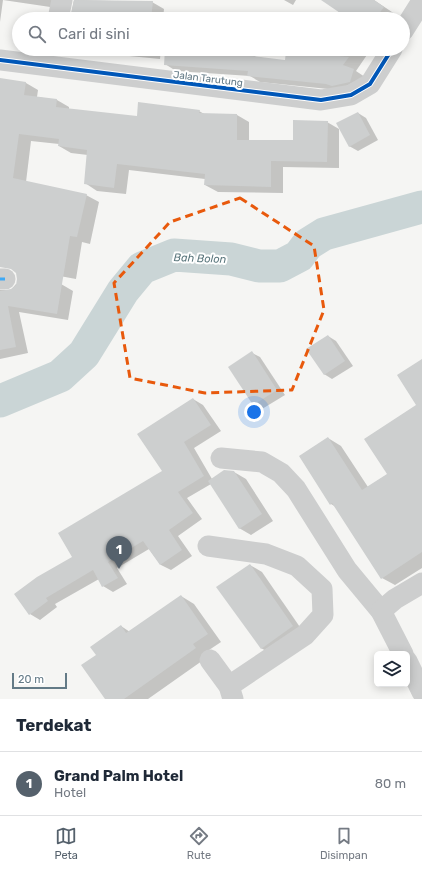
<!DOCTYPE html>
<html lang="id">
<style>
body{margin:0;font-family:Rubik,sans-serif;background:#f2f2f3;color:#1f2937}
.controls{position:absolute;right:12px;bottom:12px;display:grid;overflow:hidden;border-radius:6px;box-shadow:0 2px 10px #0003}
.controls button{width:36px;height:36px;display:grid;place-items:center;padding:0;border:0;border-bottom:1px solid #e0e1e3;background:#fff;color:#1f2937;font:20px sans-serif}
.scale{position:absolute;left:12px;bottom:10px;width:55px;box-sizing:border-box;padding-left:4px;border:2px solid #637a86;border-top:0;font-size:11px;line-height:14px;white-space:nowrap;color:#637a86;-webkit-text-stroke:3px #fff;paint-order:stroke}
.you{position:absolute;left:254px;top:412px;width:14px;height:14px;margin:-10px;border:3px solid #fff;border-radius:50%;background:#1a73e8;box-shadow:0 0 0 6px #1a73e833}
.badge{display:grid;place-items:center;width:26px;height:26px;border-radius:50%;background:#55616c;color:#fff;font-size:13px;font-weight:700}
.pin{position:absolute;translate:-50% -33px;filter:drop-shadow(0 1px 2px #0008)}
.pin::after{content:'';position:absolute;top:21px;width:14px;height:12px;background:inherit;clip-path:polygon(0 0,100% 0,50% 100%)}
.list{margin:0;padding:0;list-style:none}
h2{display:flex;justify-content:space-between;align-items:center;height:52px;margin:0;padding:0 16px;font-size:17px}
h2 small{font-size:13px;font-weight:400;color:#747a83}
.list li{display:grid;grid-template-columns:26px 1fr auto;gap:12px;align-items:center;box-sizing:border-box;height:64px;padding:0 16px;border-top:1px solid #e0e1e3}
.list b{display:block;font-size:15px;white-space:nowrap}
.list p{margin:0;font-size:13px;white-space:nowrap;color:#747a83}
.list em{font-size:13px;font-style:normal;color:#747a83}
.icon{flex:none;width:22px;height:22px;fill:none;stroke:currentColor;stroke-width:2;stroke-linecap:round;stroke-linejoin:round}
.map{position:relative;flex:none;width:422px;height:699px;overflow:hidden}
.search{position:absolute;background:#fff;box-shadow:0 2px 10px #0003;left:12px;right:12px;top:12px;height:44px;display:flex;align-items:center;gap:10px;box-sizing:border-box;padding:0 14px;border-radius:22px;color:#747a83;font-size:15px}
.sheet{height:116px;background:#fff}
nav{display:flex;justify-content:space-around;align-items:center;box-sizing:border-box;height:56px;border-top:1px solid #e0e1e3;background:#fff;font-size:11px;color:#747a83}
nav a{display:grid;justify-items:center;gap:2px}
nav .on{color:#55616c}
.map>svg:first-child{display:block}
</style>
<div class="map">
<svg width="422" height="699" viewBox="0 0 422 699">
<rect width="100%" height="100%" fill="#f5f5f3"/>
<g fill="#0003">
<polygon points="0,0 60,0 57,8 3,0 0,22"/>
<polygon points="74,0 152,2 164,9 163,19 70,19"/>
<polygon points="284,0 296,0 293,5"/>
<polygon points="323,0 374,0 395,14 391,19 343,19 345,16"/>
<polygon points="74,49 161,49 160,59 78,51"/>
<polygon points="166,49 245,50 256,57 286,61 318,55 322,49 371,49 356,71 365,77 338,90 260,82 250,76 176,71 165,64"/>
<polygon points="0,79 26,83 38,90 37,97 57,100 69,107 69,110 137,117 199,111 206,115 237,115 249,122 249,141 293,141 327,122 339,129 339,168 283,167 283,193 218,192 205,185 205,179 129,170 126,194 97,191 85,183 88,155 71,153 59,146 59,144 31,141 26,182 86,195 99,202 90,244 82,242 76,279 0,265"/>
<polygon points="358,113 366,118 378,140 358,151 349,146"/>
<polygon points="16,284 61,284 73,291 68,320 19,312 28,353 0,359 0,290 11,290"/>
<polygon points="328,336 336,341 353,366 332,379 324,374"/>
<polygon points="252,353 260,357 285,395 262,409 254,405 230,367"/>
<polygon points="422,360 422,568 395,585 382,578 336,507 331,504 328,438 341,446 368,487 388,474 418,405"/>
<polygon points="193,399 203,405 221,431 194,448 212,479 234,472 246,479 273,521 251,535 239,528 211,484 187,498 202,519 178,536 192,556 171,570 161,565 149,549 117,568 127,584 113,592 103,586 99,579 55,604 57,607 40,620 30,614 73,557 163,472"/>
<polygon points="250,565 262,572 304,633 273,655 261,648"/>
<polygon points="181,596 194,604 221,642 206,652 209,656 148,699 106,699 97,655 121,626 130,632"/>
</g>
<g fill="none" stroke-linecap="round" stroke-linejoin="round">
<polyline stroke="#cad5d6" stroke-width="33" points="0,401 60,376 84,354 123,291 142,268 174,255 231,259 259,266 280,266 299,256 308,244 324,234 422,207"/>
</g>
<g fill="#cdcfcf">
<polygon points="74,0 153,1 151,19 70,19"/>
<polygon points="321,0 374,0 384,7 375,19 349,19"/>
<polygon points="165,49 245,49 244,55 285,60 286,51 349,57 343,65 354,69 350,82 332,86 326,84 247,76 248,71 164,65"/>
<polygon points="0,78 26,82 24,95 57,99 56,107 137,116 138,102 200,110 199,113 237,114 237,140 293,140 293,120 328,121 327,162 271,161 271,187 204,185 205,174 117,164 114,188 84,184 87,150 58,146 59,139 19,134 13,178 87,194 77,237 70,236 57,314 8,306 16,347 0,350 0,291 11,289 16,285 17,279 16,273 11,269 0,267"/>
<polygon points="358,112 370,135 349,147 336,123"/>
<polygon points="328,335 345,361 324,375 306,349"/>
<polygon points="252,351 277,390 253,405 228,367"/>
<polygon points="422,359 422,552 381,579 332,503 330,505 299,456 328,437 362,490 387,474 364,439 416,405 397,375"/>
<polygon points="193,398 211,425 184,442 204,476 178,492 193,513 169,530 182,550 160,565 143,541 108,562 118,578 102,587 93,570 46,598 48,601 29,615 14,594 37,577 72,557 58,533 162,471 137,434"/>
<polygon points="224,470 234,471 262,514 239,529 208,481"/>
<polygon points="250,564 293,626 261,649 216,587"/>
<polygon points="181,595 208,634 193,644 196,648 124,699 105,699 81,665 96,655 90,647 121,625 126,633"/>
</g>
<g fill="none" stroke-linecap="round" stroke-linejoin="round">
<g stroke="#cdcece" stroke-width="21">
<polyline points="58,19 62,0"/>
<polyline points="403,31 422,1"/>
<polyline points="0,60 321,100 351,95 370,84 392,49"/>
<polyline points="0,279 5,279"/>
<polyline points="221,458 262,462 281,473 296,489 347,570 381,611 403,654"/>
<polyline points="208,546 266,554 297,566 322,589 323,615 305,635 229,686"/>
<polyline points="381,611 395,599 422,583"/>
<polyline points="210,660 229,686 233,699"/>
<polyline points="407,661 422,692"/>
</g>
<polyline stroke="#3fa9f5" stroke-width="3" stroke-dasharray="6 3" stroke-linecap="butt" points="0,279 5,279"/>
<defs>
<polyline id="cycleway" points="0,60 321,100 351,95 370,84 392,49"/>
</defs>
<use href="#cycleway" stroke="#fff" stroke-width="6"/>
<use href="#cycleway" stroke="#0057b8" stroke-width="4"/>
</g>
<path fill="none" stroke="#e8590c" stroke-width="3" stroke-dasharray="8 5" stroke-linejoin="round" d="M 240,198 L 314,246 L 324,310 L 292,390 L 205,393 L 130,378 L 114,283 L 170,222 Z"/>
<g text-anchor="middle" stroke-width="4" stroke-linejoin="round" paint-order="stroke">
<g font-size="10" fill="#637a86" stroke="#fff">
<text transform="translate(208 78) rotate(7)" y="4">Jalan Tarutung</text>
</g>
<g font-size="11" font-style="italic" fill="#5a767c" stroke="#fff">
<text transform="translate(200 258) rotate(2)" y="4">Bah Bolon</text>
</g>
</g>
</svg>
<div class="controls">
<button><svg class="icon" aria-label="layers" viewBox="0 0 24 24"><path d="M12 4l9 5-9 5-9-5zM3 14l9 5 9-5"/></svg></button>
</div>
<div class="scale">20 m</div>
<div class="you"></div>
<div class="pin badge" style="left:119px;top:569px">1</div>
<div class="search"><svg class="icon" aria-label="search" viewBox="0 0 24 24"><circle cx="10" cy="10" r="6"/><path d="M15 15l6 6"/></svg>Cari di sini</div>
</div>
<section class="sheet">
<h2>Terdekat<small></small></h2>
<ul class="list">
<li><span class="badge">1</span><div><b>Grand Palm Hotel</b><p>Hotel</p></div><em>80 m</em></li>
</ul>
</section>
<nav>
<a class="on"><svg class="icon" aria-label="map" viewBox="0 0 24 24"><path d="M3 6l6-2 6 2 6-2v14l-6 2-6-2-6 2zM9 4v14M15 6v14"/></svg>Peta</a>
<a><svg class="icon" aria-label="directions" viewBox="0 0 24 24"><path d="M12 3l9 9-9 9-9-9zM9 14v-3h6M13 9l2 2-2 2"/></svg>Rute</a>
<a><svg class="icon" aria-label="saved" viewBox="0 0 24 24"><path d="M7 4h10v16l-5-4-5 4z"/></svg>Disimpan</a>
</nav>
